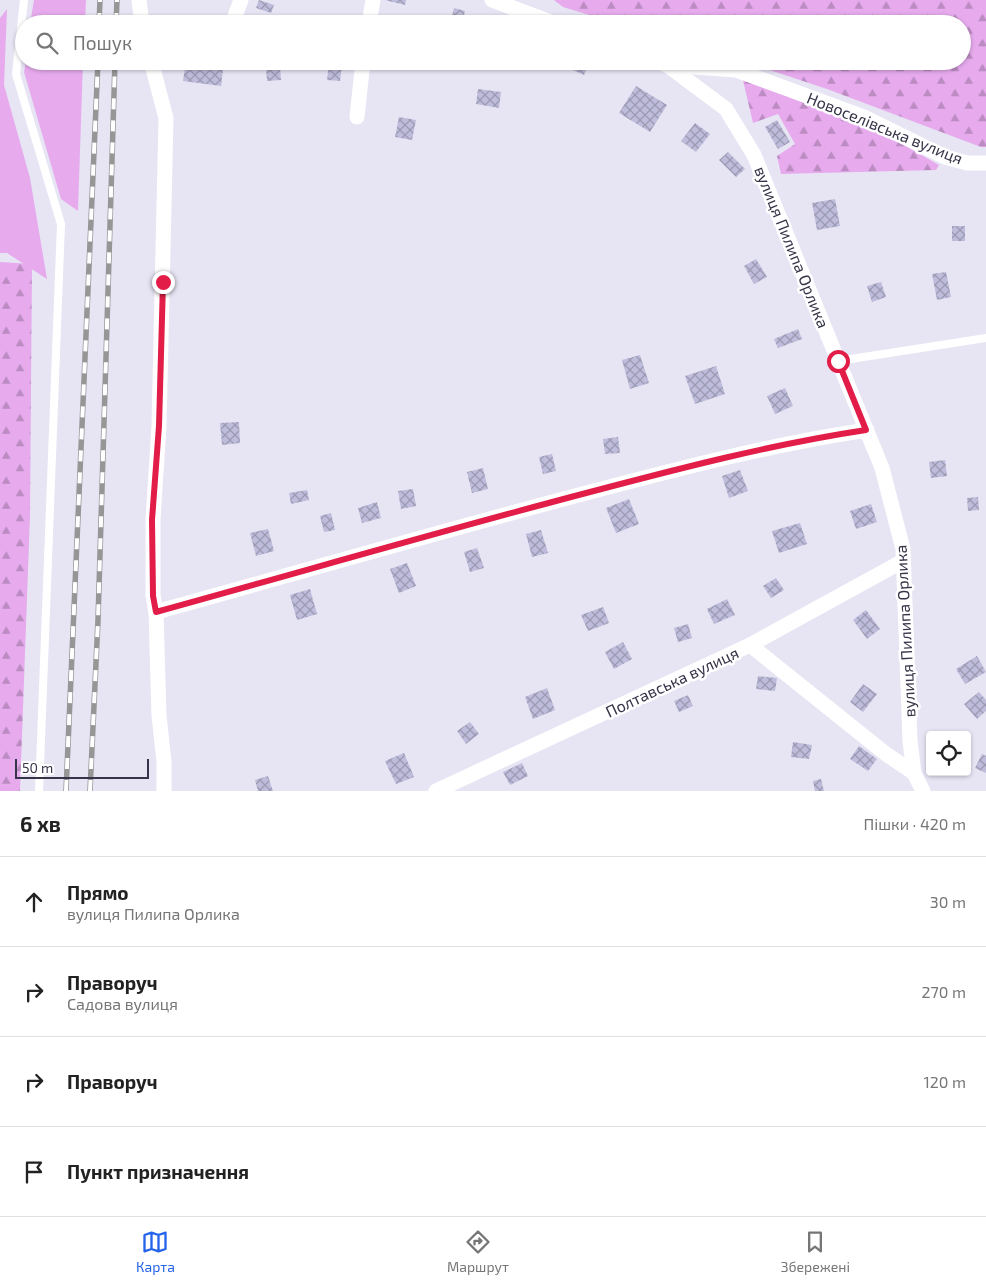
<!DOCTYPE html>
<html lang="uk">
<meta charset="utf-8">
<style>
body{margin:0;font-family:"Exo 2",sans-serif;background:#f2f2f2;color:#222}
.controls{position:absolute;right:15px;bottom:15px;display:grid;overflow:hidden;border-radius:5px;box-shadow:0 1px 4px #0004}
.controls button{width:45px;height:45px;display:grid;place-items:center;padding:0;border:0;border-bottom:1px solid #e0e0e0;background:#fff;color:#222;font:25px sans-serif}
.scale{position:absolute;left:15px;bottom:12px;width:134px;box-sizing:border-box;padding-left:5px;border:2px solid #353448;border-top:0;font-size:14px;line-height:18px;white-space:nowrap;color:#353448;-webkit-text-stroke:4px #fff;paint-order:stroke}
.stop{position:absolute;width:15px;height:15px;margin:-11px;border:4px solid #e11d48;border-radius:50%;background:#fff}
.stop.end{background:#e11d48;border-color:#fff;box-shadow:0 1px 5px #0008}
.list{margin:0;padding:0;list-style:none}
h2{display:flex;justify-content:space-between;align-items:center;height:65px;margin:0;padding:0 20px;font-size:21px}
h2 small{font-size:16px;font-weight:400;color:#767676}
.list li{display:grid;grid-template-columns:32px 1fr auto;gap:15px;align-items:center;box-sizing:border-box;height:90px;padding:0 20px;border-top:1px solid #e0e0e0}
.list b{display:block;font-size:19px;white-space:nowrap}
.list p{margin:0;font-size:16px;white-space:nowrap;color:#767676}
.list em{font-size:16px;font-style:normal;color:#767676}
.icon{flex:none;width:28px;height:28px;fill:none;stroke:currentColor;stroke-width:2;stroke-linecap:round;stroke-linejoin:round}
.map{position:relative;flex:none;width:986px;height:791px;overflow:hidden}
.search{position:absolute;background:#fff;box-shadow:0 1px 4px #0004;left:15px;right:15px;top:15px;height:55px;display:flex;align-items:center;gap:12px;box-sizing:border-box;padding:0 18px;border-radius:28px;color:#767676;font-size:19px}
.sheet{height:425px;background:#fff}
nav{display:flex;justify-content:space-around;align-items:center;box-sizing:border-box;height:70px;border-top:1px solid #e0e0e0;background:#fff;font-size:14px;color:#767676}
nav a{display:grid;justify-items:center;gap:2px}
nav .on{color:#2563eb}
.map>svg:first-child{display:block}
</style>
<div class="map">
<svg width="986" height="791" viewBox="0 0 986 791">
<defs>
<pattern id="forest-firs" width="22" height="20" patternUnits="userSpaceOnUse" patternTransform="scale(1.25)"><rect width="22" height="20" fill="#e6aaed"/><path d="M5 1l3.5 6h-7zM16 11l3.5 6h-7z" fill="#bb8bc2"/></pattern>
<pattern id="building-cross-hatch" width="8" height="8" patternUnits="userSpaceOnUse" patternTransform="scale(1.25)"><rect width="8" height="8" fill="#bebcda"/><path d="M0 0l8 8M0 8l8-8" fill="none" stroke="#9b9ab3"/></pattern>
</defs>
<rect width="100%" height="100%" fill="#e7e5f4"/>
<g fill="#e6aaed">
<polygon points="34,0 86,0 85,24 30,24"/>
<polygon points="7,9 4,85 30,178 47,279 7,253 0,253 0,18"/>
<polygon points="26,61 83,61 78,211 61,199 24,72"/>
</g>
<g fill="url(#forest-firs)">
<polygon points="554,0 986,0 986,147 981,147 827,89 742,61 962,61 962,24 619,24 563,7"/>
<polygon points="742,76 870,126 939,165 936,170 781,174 777,156 795,144 778,114 753,123"/>
<polygon points="0,262 32,264 30,515 20,791 0,791"/>
</g>
<g fill="url(#building-cross-hatch)">
<polygon points="259,0 274,5 271,13 256,8"/>
<polygon points="385,0 406,0 405,5"/>
<polygon points="454,8 465,11 462,24 450,24"/>
<polygon points="186,61 224,61 221,86 183,81"/>
<polygon points="563,61 590,61 584,75 561,65"/>
<polygon points="329,64 342,65 340,81 327,80"/>
<polygon points="266,67 280,67 281,80 267,81"/>
<polygon points="636,86 667,105 650,132 619,113"/>
<polygon points="478,89 501,92 499,108 476,104"/>
<polygon points="399,117 416,120 412,140 395,137"/>
<polygon points="777,120 790,142 778,149 765,127"/>
<polygon points="695,123 710,134 696,152 681,141"/>
<polygon points="728,152 745,169 736,177 719,160"/>
<polygon points="835,199 840,226 817,230 812,203"/>
<rect x="952" y="226" width="13" height="15"/>
<polygon points="756,259 767,277 754,284 744,266"/>
<polygon points="946,272 951,297 937,300 932,274"/>
<polygon points="881,282 886,297 872,302 867,286"/>
<polygon points="798,329 802,339 778,348 774,339"/>
<polygon points="640,355 649,383 630,389 622,360"/>
<polygon points="716,366 725,394 695,404 685,376"/>
<polygon points="785,388 793,406 775,414 767,396"/>
<polygon points="239,422 240,443 222,445 220,423"/>
<polygon points="618,437 620,453 605,454 603,439"/>
<polygon points="552,454 556,471 543,474 539,457"/>
<polygon points="945,460 947,476 931,478 929,462"/>
<polygon points="483,468 488,489 472,493 467,472"/>
<polygon points="740,470 748,491 729,498 722,476"/>
<polygon points="413,489 416,506 401,509 398,491"/>
<polygon points="307,490 309,500 291,504 289,493"/>
<polygon points="978,497 979,510 968,511 967,498"/>
<polygon points="629,499 639,524 616,533 606,508"/>
<polygon points="377,502 381,518 362,523 358,508"/>
<polygon points="871,504 877,522 856,529 850,511"/>
<polygon points="331,513 335,530 324,532 320,516"/>
<polygon points="800,523 807,544 779,553 772,531"/>
<polygon points="268,529 274,551 256,556 250,533"/>
<polygon points="541,530 548,553 532,557 526,534"/>
<polygon points="477,548 484,568 470,572 464,552"/>
<polygon points="407,563 416,586 399,593 390,569"/>
<polygon points="776,578 784,590 771,598 763,586"/>
<polygon points="310,589 317,614 297,620 290,595"/>
<polygon points="727,599 735,615 714,624 707,609"/>
<polygon points="603,607 609,623 588,631 581,615"/>
<polygon points="866,610 880,629 867,639 853,620"/>
<polygon points="688,624 692,638 678,642 674,628"/>
<polygon points="623,642 632,659 614,669 605,652"/>
<polygon points="977,656 986,672 965,684 956,669"/>
<polygon points="758,676 777,678 775,691 756,689"/>
<polygon points="863,684 877,694 863,712 850,702"/>
<polygon points="547,688 555,710 533,719 525,697"/>
<polygon points="979,692 986,700 986,711 977,719 964,704"/>
<polygon points="688,695 693,706 679,712 674,701"/>
<polygon points="470,722 479,734 466,744 457,731"/>
<polygon points="793,742 812,745 809,759 791,757"/>
<polygon points="859,746 877,759 868,771 850,759"/>
<polygon points="404,753 414,777 396,784 385,761"/>
<polygon points="982,754 986,756 986,773 975,768"/>
<polygon points="522,763 528,776 510,785 503,772"/>
<polygon points="268,776 273,791 258,791 255,780"/>
<polygon points="821,779 824,791 815,791 813,781"/>
</g>
<g fill="none" stroke-linecap="round" stroke-linejoin="round">
<g stroke="#fff" stroke-width="8">
<polyline points="24,0 16,74 61,224 39,791"/>
<polyline points="838,361 986,338"/>
</g>
<g stroke="#fff" stroke-width="15">
<polyline points="139,0 142,24"/>
<polyline points="492,0 556,24"/>
<polyline points="232,24 241,0"/>
<polyline points="369,24 373,0"/>
<polyline points="151,61 166,118 159,426 153,519 153,596 156,612 159,715 164,762 164,791"/>
<polyline points="657,61 667,65 726,109 754,155 882,468 903,549 910,741 914,773 923,791"/>
<polyline points="667,65 736,70 864,117 945,157 967,163 986,163"/>
<polyline points="357,117 363,61"/>
<path d="M 156,612 C 301,572 445,530 590,492 C 681,468 773,444 867,430"/>
<polyline points="750,645 886,754 914,773"/>
<polyline points="436,791 750,645 903,561"/>
</g>
<defs>
<g id="rail">
<polyline points="99,24 100,0"/>
<polyline points="116,24 117,0"/>
<polyline points="66,791 98,61"/>
<polyline points="90,791 98,620 115,61"/>
</g>
</defs>
<use href="#rail" stroke="#969696" stroke-width="5.5"/>
<use href="#rail" stroke="#fff" stroke-width="4" stroke-dasharray="11" stroke-linecap="butt"/>
</g>
<g fill="none" stroke-linecap="round" stroke-linejoin="round">
<path stroke="#e11d48" stroke-width="6" d="M 163,282 L 159,426 L 152,520 L 153,596 L 156,612 C 301,572 445,530 590,492 C 681,468 773,444 866,430 L 838,361"/>
</g>
<g text-anchor="middle" stroke-width="5" stroke-linejoin="round" paint-order="stroke">
<g font-size="16" fill="#353448" stroke="#fff">
<text transform="translate(885 128) rotate(22)" y="6">Новоселівська вулиця</text>
<text transform="translate(792 247) rotate(68)" y="6">вулиця Пилипа Орлика</text>
<text transform="translate(905 631) rotate(-93)" y="6">вулиця Пилипа Орлика</text>
<text transform="translate(672 682) rotate(-25)" y="6">Полтавська вулиця</text>
</g>
</g>
</svg>
<div class="controls">
<button><svg class="icon" aria-label="locate" viewBox="0 0 24 24"><circle cx="12" cy="12" r="6"/><path d="M12 2v4M12 18v4M2 12h4M18 12h4"/></svg></button>
</div>
<div class="scale">50 m</div>
<div class="stop" style="left:838px;top:361px"></div>
<div class="stop end" style="left:163px;top:282px"></div>
<div class="search"><svg class="icon" aria-label="search" viewBox="0 0 24 24"><circle cx="10" cy="10" r="6"/><path d="M15 15l6 6"/></svg>Пошук</div>
</div>
<section class="sheet">
<h2>6 хв<small>Пішки · 420 m</small></h2>
<ul class="list">
<li><svg class="icon" aria-label="ahead" viewBox="0 0 24 24"><path d="M12 20V5M6 11l6-6 6 6"/></svg><div><b>Прямо</b><p>вулиця Пилипа Орлика</p></div><em>30 m</em></li>
<li><svg class="icon" aria-label="right" viewBox="0 0 24 24"><path d="M7 20v-9h11M14 6l5 5-5 5"/></svg><div><b>Праворуч</b><p>Садова вулиця</p></div><em>270 m</em></li>
<li><svg class="icon" aria-label="right" viewBox="0 0 24 24"><path d="M7 20v-9h11M14 6l5 5-5 5"/></svg><div><b>Праворуч</b></div><em>120 m</em></li>
<li><svg class="icon" aria-label="arrive" viewBox="0 0 24 24"><path d="M6 21V4h12l-3 4 3 4H6"/></svg><div><b>Пункт призначення</b></div></li>
</ul>
</section>
<nav>
<a class="on"><svg class="icon" aria-label="map" viewBox="0 0 24 24"><path d="M3 6l6-2 6 2 6-2v14l-6 2-6-2-6 2zM9 4v14M15 6v14"/></svg>Карта</a>
<a><svg class="icon" aria-label="directions" viewBox="0 0 24 24"><path d="M12 3l9 9-9 9-9-9zM9 14v-3h6M13 9l2 2-2 2"/></svg>Маршрут</a>
<a><svg class="icon" aria-label="saved" viewBox="0 0 24 24"><path d="M7 4h10v16l-5-4-5 4z"/></svg>Збережені</a>
</nav>
